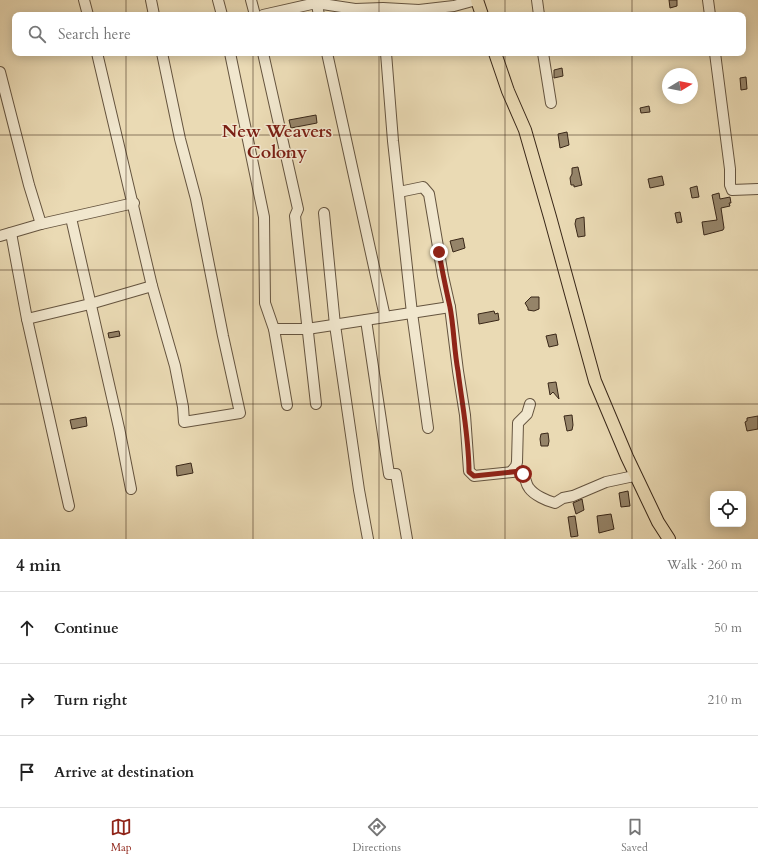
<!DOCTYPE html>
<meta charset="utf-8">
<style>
body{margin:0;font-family:Cardo,serif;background:#f6f6f6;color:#222}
.controls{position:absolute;right:12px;bottom:12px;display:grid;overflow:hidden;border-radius:8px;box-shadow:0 2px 10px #0003}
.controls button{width:36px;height:36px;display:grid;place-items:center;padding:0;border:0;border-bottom:1px solid #e0e0e0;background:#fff;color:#222;font:20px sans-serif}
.compass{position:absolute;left:662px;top:68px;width:36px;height:36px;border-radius:50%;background:#fff;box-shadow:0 2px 10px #0003;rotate:80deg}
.stop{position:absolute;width:12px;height:12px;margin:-9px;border:3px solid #8f2418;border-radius:50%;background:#fff}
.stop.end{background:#8f2418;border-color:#fff;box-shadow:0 1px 4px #0008}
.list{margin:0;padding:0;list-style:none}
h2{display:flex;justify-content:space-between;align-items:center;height:52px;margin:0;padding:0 16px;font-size:17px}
h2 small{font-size:13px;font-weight:400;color:#767676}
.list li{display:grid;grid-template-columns:26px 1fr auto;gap:12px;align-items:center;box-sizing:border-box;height:72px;padding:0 16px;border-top:1px solid #e0e0e0}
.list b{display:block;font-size:15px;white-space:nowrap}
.list em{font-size:13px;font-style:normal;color:#767676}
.icon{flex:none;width:22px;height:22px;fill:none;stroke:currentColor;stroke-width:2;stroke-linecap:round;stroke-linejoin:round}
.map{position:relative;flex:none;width:758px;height:539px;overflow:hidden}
.search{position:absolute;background:#fff;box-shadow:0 2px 10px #0003;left:12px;right:12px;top:12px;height:44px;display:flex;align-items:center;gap:10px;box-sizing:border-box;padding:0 14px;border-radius:8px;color:#767676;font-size:15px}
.sheet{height:268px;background:#fff}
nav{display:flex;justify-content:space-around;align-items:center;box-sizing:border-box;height:56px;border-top:1px solid #e0e0e0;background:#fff;font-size:11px;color:#767676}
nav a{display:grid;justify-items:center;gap:2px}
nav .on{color:#8f2418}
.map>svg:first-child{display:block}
</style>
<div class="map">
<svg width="758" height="539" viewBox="0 0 758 539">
<rect width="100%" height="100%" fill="#eadab4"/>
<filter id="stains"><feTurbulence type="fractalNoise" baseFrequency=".005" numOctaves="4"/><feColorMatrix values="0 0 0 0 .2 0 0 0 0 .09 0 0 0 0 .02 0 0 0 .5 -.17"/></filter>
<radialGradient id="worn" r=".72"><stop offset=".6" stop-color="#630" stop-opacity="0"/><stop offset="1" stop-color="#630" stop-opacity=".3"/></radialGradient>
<g fill="#958469" stroke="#392718">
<polygon points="669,0 677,0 677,6 670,8"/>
<polygon points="562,68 563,76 554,78 554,70"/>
<polygon points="746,77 747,89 741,90 740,78"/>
<polygon points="649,106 650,112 641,113 640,108"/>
<polygon points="316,115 317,123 291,128 289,120"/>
<polygon points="567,132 569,145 560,148 558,134"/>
<polygon points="578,167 582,185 574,187 574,185 571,185 570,178 572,174 572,168"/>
<polygon points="662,176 664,185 650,188 648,179"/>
<polygon points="697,186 699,197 692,198 690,188"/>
<polygon points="719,193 720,199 730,197 731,203 729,203 730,206 721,208 724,228 723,230 704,235 702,222 717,220 712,195"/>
<polygon points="680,212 682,222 677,223 675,213"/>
<polygon points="584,217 585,236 578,237 575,224 576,219"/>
<polygon points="463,238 465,248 453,252 450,241"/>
<polygon points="531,297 539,297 539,309 534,311 528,310 528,308 525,303"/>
<polygon points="494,311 495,314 498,313 499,320 479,324 478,314"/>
<polygon points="119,331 120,336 109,338 108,333"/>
<polygon points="556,334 558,345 549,347 546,336"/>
<polygon points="556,382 559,399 553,392 550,395 548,383"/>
<polygon points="572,415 573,425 572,430 567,431 564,416"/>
<polygon points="758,416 758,429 747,431 745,422 747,421 747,418"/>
<polygon points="86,417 87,426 72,429 70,420"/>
<polygon points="548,433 549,441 548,446 541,446 540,439 541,434"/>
<polygon points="191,463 193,473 177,476 176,466"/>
<polygon points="628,491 630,506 621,507 619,493"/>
<polygon points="582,499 584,510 576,514 573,503"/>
<polygon points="611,514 614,529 599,533 597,516"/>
<polygon points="575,516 578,536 571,537 568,517"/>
</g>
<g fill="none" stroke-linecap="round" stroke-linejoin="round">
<defs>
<g id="minor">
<polyline points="84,0 88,15"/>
<polyline points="151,0 154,15"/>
<polyline points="218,0 222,15"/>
<polyline points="251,0 255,15"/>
<polyline points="316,0 319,15"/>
<polyline points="537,0 539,15"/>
<polyline points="708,0 710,15"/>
<polyline points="263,15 316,3 355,9 383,8 419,10 454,6 476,0"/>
<polyline points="97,53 152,286 175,366 183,407 184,422 240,413 223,336 196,199 180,139 162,53"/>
<polyline points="230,53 264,217 265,303 274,329 287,405"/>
<polyline points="263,53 298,209 295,216 316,404"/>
<polyline points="327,53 385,317"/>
<polyline points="386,53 393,141 412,313 428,428"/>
<polyline points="543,53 551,103"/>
<polyline points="715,53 730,169 730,185 732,190 758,189"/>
<polyline points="0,72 29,185 41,224 134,203"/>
<path d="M 399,192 L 423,187 L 429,194 L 443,276 L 450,307 L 458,371 L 465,415 L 469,471 L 474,476 L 521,471 C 526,476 525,483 529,488 C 534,495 547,501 555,503 L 563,498 L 573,496 L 606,482 L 634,476 L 637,477"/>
<polyline points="324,213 335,325 359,490 368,539"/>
<polyline points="71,218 119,428 131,489"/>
<polyline points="11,233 27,319 69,506"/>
<polyline points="0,236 41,224"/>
<polyline points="27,319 90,304 152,286"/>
<polyline points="366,320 389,474 396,474 407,539"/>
<polyline points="274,329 307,329 450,307"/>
<polyline points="511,472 516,466 517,462 518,423 527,414 530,404"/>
</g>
<g id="major">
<polyline points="477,0 482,15"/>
<polyline points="495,53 508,91 525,130 550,217 595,381 627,457 658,522 669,539"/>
</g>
</defs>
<use href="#minor" stroke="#65543f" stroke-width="12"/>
<use href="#major" stroke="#392718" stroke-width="14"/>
<use href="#minor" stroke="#f1e7ce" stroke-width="10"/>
<use href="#major" stroke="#eadab4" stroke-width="12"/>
</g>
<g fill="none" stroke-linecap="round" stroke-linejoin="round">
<path stroke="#8f2418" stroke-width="5" d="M 439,252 C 442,271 446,289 450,307 C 454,328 454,350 458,371 C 462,404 469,438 469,472 L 474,476 L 521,471 L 523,474"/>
</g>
<path fill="none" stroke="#392718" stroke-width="1" stroke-opacity="0.55" d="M 126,0 L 126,15M 253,0 L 253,15M 379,0 L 379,15M 505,0 L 505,15M 632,0 L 632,15M 126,53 L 126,539M 253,53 L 253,539M 379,53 L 379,539M 505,53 L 505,539M 632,53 L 632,539M 0,135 L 758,135M 0,270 L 758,270M 0,404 L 758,404"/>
<g text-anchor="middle" stroke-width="3" stroke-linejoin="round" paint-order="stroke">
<g font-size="18" font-weight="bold" fill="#7a1f14" stroke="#f1e7ce">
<text x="277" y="137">New Weavers<tspan x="277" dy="21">Colony</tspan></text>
</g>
</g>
<rect width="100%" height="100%" filter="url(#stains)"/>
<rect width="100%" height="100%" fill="url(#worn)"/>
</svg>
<div class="controls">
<button><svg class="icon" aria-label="locate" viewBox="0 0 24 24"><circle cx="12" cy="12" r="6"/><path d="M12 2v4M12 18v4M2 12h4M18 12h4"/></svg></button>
</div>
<svg class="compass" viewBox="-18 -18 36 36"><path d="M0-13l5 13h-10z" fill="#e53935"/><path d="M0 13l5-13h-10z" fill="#767676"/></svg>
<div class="stop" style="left:523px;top:474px"></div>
<div class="stop end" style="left:439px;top:252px"></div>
<div class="search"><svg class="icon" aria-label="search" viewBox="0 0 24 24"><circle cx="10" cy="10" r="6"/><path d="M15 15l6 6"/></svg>Search here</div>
</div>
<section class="sheet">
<h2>4 min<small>Walk · 260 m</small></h2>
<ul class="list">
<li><svg class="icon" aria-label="ahead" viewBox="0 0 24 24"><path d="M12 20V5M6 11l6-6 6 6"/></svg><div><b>Continue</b></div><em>50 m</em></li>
<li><svg class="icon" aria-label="right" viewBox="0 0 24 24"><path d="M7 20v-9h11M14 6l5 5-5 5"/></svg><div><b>Turn right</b></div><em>210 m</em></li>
<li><svg class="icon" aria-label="arrive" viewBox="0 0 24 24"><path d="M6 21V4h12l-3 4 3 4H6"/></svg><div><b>Arrive at destination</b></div></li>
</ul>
</section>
<nav>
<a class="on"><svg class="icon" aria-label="map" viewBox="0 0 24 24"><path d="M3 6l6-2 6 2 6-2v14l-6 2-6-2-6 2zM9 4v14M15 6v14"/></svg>Map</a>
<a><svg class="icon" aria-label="directions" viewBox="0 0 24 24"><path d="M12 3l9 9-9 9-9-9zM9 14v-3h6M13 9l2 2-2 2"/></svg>Directions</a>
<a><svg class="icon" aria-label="saved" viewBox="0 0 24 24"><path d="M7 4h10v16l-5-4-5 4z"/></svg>Saved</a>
</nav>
